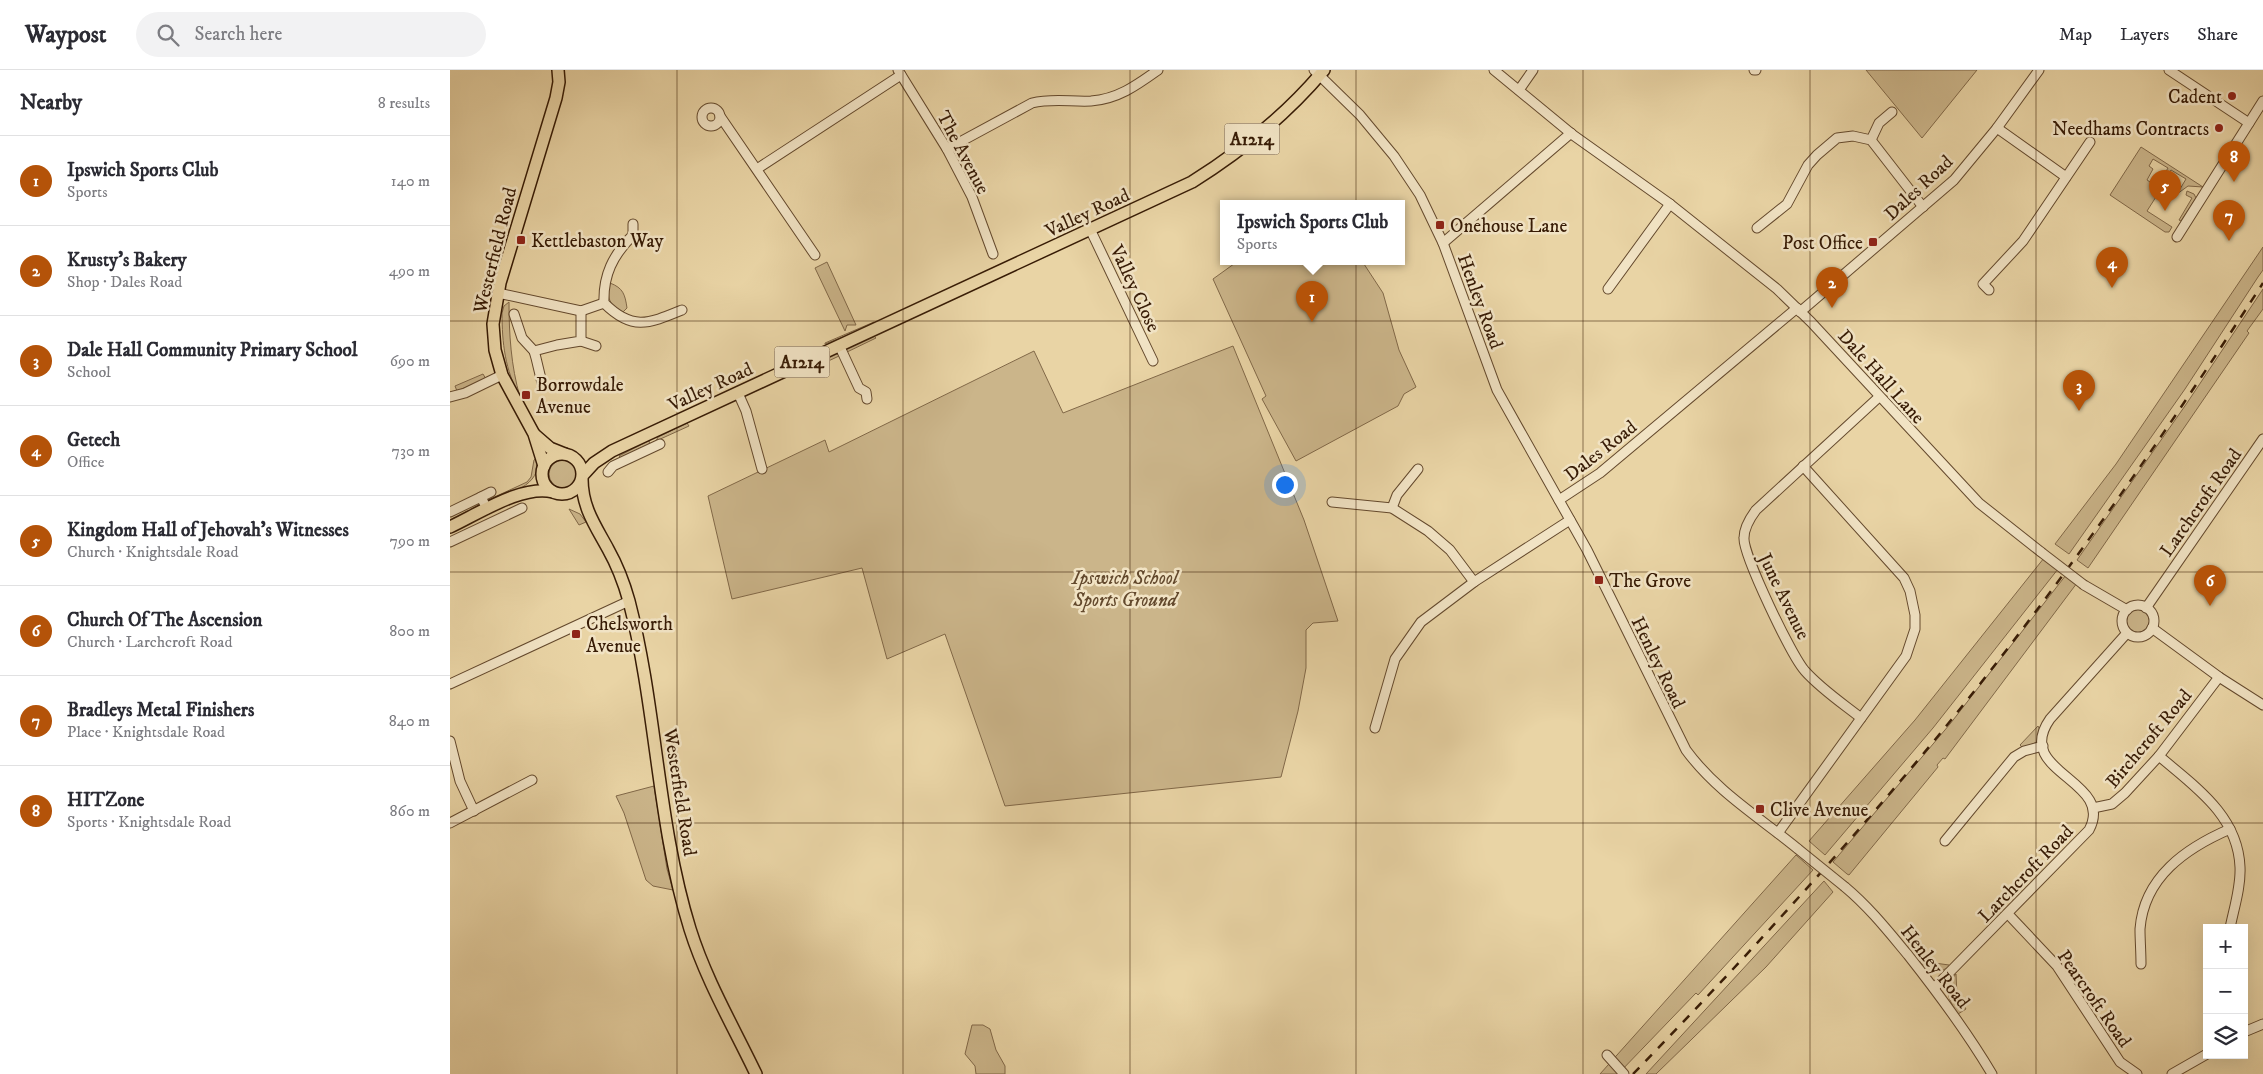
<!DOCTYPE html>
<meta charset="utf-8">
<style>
body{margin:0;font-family:"IM FELL DW Pica",serif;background:#f2f2f3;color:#2b2b33}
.controls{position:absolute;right:15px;bottom:15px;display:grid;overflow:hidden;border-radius:0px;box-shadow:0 5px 20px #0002}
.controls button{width:45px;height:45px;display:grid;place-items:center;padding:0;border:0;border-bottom:1px solid #e1e1e2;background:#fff;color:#2b2b33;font:25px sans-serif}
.you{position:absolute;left:834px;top:414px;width:18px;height:18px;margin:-12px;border:4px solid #fff;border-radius:50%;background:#1a73e8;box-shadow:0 0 0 8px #1a73e833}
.badge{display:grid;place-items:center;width:32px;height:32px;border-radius:50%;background:#b45309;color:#fff;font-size:16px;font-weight:700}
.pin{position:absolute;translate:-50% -41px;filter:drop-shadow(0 1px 2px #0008)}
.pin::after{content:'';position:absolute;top:26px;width:18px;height:15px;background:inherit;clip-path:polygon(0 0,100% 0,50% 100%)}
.popup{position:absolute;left:770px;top:130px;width:185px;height:65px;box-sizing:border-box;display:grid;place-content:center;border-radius:0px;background:#fff;filter:drop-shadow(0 1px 4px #0005);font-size:16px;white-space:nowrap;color:#7c7c81}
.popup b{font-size:19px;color:#2b2b33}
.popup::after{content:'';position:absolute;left:50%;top:100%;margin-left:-10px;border:10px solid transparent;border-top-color:#fff}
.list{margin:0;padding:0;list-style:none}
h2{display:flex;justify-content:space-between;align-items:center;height:65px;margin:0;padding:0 20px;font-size:21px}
h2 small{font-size:16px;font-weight:400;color:#7c7c81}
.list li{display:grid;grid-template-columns:32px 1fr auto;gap:15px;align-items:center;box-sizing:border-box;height:90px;padding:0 20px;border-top:1px solid #e1e1e2}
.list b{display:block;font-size:19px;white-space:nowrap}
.list p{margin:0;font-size:16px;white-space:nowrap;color:#7c7c81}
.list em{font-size:16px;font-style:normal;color:#7c7c81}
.icon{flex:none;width:28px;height:28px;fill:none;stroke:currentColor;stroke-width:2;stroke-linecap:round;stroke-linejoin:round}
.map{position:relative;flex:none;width:1813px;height:1004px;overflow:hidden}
header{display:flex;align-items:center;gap:30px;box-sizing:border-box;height:70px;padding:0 25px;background:#fff;border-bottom:1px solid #e1e1e2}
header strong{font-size:24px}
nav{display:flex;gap:28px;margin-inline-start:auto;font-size:18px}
.search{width:350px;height:45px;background:#f2f2f3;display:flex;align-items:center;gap:12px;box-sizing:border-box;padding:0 18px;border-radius:28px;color:#7c7c81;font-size:19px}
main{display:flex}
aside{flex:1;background:#fff}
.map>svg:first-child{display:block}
</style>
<header>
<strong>Waypost</strong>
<div class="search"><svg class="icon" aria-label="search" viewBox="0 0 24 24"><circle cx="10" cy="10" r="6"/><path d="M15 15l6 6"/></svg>Search here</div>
<nav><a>Map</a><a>Layers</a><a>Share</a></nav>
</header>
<main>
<aside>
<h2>Nearby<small>8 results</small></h2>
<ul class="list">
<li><span class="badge">1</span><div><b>Ipswich Sports Club</b><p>Sports</p></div><em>140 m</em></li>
<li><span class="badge">2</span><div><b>Krusty's Bakery</b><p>Shop · Dales Road</p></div><em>490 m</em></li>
<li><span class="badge">3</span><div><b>Dale Hall Community Primary School</b><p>School</p></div><em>690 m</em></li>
<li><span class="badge">4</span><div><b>Getech</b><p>Office</p></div><em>730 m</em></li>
<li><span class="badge">5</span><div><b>Kingdom Hall of Jehovah's Witnesses</b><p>Church · Knightsdale Road</p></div><em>790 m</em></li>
<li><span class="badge">6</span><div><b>Church Of The Ascension</b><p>Church · Larchcroft Road</p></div><em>800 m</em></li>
<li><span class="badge">7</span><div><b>Bradleys Metal Finishers</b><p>Place · Knightsdale Road</p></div><em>840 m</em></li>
<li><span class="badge">8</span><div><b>HITZone</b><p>Sports · Knightsdale Road</p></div><em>860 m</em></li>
</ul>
</aside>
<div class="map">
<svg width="1813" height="1004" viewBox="0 0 1813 1004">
<rect width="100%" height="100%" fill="#e9d4a5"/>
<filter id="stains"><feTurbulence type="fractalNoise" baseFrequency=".004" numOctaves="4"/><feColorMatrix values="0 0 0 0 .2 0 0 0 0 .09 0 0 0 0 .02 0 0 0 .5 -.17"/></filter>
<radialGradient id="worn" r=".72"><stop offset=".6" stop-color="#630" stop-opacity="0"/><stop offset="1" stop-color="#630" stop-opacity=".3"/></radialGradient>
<g fill="#cbb58a" stroke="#816848">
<polygon points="1416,0 1527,0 1472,68"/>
<polygon points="1691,77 1753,117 1738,116 1727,124 1736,109 1721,100 1711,115 1709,113 1718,98 1703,89 1699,96 1703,99 1697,110 1711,119 1697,141 1722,157 1719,162 1715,162 1660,125"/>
<polygon points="1737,121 1744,124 1746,128 1731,151 1729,150 1742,128 1736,125"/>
<polygon points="1813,177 1813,200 1808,207 1735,319 1619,484 1605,474 1666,394"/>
<polygon points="788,191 912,191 933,223 949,280 966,317 954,324 948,336 846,391 812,329 816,326 763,209"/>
<polygon points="377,192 406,255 397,255 395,261 365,198"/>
<path d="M 160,213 C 173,218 175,224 177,238 L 172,243 C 160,234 156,229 160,213 Z"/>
<polygon points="1813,219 1813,239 1797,261 1799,263 1638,498 1627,490 1737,333"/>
<path d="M 59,232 C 59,264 61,296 70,327 C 55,300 52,273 52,243 L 54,236 Z"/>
<polygon points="424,252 423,255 375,274 375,273"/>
<polygon points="424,266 426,268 395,283 396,279"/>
<polygon points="783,276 854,450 888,551 863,553 856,560 856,598 848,641 831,707 555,736 495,564 437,589 412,498 282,529 258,426 375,370 379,382 584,281 613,343"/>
<polygon points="386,283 389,286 355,302 354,298"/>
<polygon points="33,304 36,309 7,321 5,316"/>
<polygon points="237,353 239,356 206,371 208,367"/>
<polygon points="198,371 200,372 198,375 171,388 169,386"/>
<path d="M 87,388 C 93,416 57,424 37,433 L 36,431 L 77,412 L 81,407 L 84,390 Z"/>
<circle cx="113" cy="404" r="14"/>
<polygon points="119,439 130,444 136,452 129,455"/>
<polygon points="1594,488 1608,499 1483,658 1375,785 1359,771 1465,650"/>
<polygon points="1616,505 1627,513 1495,689 1493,688 1487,695 1488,697 1399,805 1397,804 1383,792 1500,654"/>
<circle cx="1688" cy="551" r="12"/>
<polygon points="1588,656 1590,660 1587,672 1573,678 1570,675"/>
<polygon points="204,716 217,799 223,820 203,816 196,810 174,743 166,726"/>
<polygon points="1346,785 1363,800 1248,925 1246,923 1168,1004 1150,1004"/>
<polygon points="1374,811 1383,822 1316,897 1206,1004 1196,1004"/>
<path d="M 1470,891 L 1499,895 L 1500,896 C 1492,903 1482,901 1473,896 Z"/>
<path d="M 1506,904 L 1507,925 L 1516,939 L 1508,944 C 1498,930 1493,918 1506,904 Z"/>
<polygon points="522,955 533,955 540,959 546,980 555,996 555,1004 526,1004 525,996 515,984"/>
</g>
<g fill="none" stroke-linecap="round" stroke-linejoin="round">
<defs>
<g id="minor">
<polyline points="448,0 497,79 522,127 543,184"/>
<path d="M 864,0 L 910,45 L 944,86 L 970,125 L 993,173 L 1047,320 L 1137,480 L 1236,680 C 1266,721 1309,747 1348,779"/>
<polyline points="1044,0 1123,65 1220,134 1327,219 1361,252 1529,433 1591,482"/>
<polyline points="1304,0 1306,0"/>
<polyline points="1719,0 1799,53"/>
<polyline points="1069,20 1083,0"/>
<circle cx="261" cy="47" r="9"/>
<polyline points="270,46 365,185"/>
<polyline points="1547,58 1616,107"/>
<polyline points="1421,70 1429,53 1442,42"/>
<path d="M 497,79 L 582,33 C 602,28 621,32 641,31 C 668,29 687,15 708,0"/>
<polyline points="307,99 451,5"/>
<polyline points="183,154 183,165 187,169"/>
<polyline points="1307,158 1337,134 1358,95 1367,85 1387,68 1403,66 1421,70 1473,137"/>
<polyline points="640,159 703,291"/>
<path d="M 183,165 C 163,185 153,205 154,233 C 182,261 198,254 232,240"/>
<polyline points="1727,167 1813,31"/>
<polyline points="993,173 1121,63"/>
<polyline points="1158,219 1220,134"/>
<polyline points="1539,220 1533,214 1573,171 1640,72"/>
<polyline points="48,223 131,241 154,233"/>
<polyline points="1350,242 1504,110 1547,58 1589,0"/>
<polyline points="64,244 72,268 84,281 86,288 92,313"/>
<polyline points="131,271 146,276"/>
<polyline points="389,275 409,318 416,322 417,329"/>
<polyline points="84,281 107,275 131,271 131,241"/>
<polyline points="288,323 296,341 312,399"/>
<polyline points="0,327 15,323 52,305"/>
<polyline points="158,402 163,396 210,374"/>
<polyline points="31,427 41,422"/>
<polyline points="1109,430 1150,403 1347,238"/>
<polyline points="882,432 942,438 978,461 1000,480 1024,512"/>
<polyline points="942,438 947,425 968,399"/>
<polyline points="0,442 31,427 37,439"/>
<polyline points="0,472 72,438"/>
<polyline points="1634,515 1677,540"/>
<circle cx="1688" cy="551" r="16"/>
<polyline points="1696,538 1813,369"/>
<polyline points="1702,558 1769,607 1813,635"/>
<polyline points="0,614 179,531"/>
<path d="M 1411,648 C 1392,633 1371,619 1355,601 C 1342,587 1293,485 1294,468 C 1294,458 1300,448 1306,440 L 1429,327"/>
<polyline points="925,658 945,589 971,552 1024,512 1120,450"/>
<polyline points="0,671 10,711 24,741"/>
<path d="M 1709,686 C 1744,716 1788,745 1790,797 C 1791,817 1784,838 1780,858"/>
<polyline points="1643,738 1662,734 1675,723 1709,686 1769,607"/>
<polyline points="0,753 82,710"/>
<polyline points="1328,763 1456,586 1465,559 1465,545 1460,521 1454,508 1353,396"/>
<polyline points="1495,771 1564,687 1574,681 1593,676"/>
<path d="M 1395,817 C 1419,837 1438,861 1458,885 C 1488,923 1517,962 1542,1004"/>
<polyline points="1558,844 1607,896 1670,992 1687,1004"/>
<path d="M 1691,894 C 1691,882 1690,870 1690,859 C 1694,807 1736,778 1780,759"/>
<path d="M 1484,918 L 1639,760 C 1666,710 1562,703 1600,649 L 1677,563"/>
<polyline points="1794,962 1813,954"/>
<polyline points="1157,985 1174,1004"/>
<polyline points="1722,1004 1757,984"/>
</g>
<g id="major">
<polyline points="85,365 100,378 115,384"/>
<circle cx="112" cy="404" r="20"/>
<polyline points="94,396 84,364 52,305 45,280 43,254 50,213 106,28 109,12 108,0"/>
<path d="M 133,405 L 144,393 L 162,381 L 742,112 C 790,82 837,44 874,0"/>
<path d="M 132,409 C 132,437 145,455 158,479 C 167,495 174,513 179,531 C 207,639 207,753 240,859 C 256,910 283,956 306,1004"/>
<path d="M 0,457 C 28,444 73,414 103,422"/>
</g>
</defs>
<use href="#minor" stroke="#64492d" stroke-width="11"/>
<use href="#major" stroke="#371b05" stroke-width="14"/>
<use href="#minor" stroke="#f1e3c4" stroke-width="9"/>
<use href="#major" stroke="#e9d4a5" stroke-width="11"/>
<path stroke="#371b05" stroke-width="2.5" stroke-dasharray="9 9" stroke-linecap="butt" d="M 1183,1004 C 1291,893 1395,779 1493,660 C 1609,518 1714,366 1813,213"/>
<defs>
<g id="minor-bridge">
<polyline points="1591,482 1634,515"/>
<polyline points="1348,779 1395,817"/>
</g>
</defs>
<use href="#minor-bridge" stroke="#64492d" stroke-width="11" stroke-linecap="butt"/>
<use href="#minor-bridge" stroke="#f1e3c4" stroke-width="9"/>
</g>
<path fill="none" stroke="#371b05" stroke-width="1" stroke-opacity="0.55" d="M 227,0 L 227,1004M 453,0 L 453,1004M 680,0 L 680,1004M 906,0 L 906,1004M 1133,0 L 1133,1004M 1360,0 L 1360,1004M 1586,0 L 1586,1004M 0,251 L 1813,251M 0,502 L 1813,502M 0,753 L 1813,753"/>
<g fill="#8f2418" stroke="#f1e3c4" stroke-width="2">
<circle cx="1782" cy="26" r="5"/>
<circle cx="1769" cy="58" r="5"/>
<rect x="985" y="150" width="10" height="10" rx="2.5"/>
<rect x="66" y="165" width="10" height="10" rx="2.5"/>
<rect x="1418" y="167" width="10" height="10" rx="2.5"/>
<rect x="71" y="320" width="10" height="10" rx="2.5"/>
<rect x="1144" y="505" width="10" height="10" rx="2.5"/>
<rect x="121" y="559" width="10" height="10" rx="2.5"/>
<rect x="1305" y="734" width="10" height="10" rx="2.5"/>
</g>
<g text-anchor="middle" stroke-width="5" stroke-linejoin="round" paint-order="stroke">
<g fill="#f1e3c4" stroke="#6f573e" stroke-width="1">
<rect x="774.5" y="53.5" width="55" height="31" rx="4"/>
<rect x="324.5" y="276.5" width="55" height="31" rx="4"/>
</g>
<g font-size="18" font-weight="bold" fill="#371b05">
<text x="802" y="75">A1214</text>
<text x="352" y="298">A1214</text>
</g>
<g font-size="19" fill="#371b05" stroke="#f1e3c4" text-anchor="start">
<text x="1772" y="33" text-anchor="end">Cadent</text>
<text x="1759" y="65" text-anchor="end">Needhams Contracts</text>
<text x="1000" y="162">Onehouse Lane</text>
<text x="81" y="177">Kettlebaston Way</text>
<text x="1413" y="179" text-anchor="end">Post Office</text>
<text x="86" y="321">Borrowdale<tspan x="86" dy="22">Avenue</tspan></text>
<text x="1159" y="517">The Grove</text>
<text x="136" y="560">Chelsworth<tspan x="136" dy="22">Avenue</tspan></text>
<text x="1320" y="746">Clive Avenue</text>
</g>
<g font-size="19" fill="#371b05" stroke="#f1e3c4">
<text transform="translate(514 82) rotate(62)" y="7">The Avenue</text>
<text transform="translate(1468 117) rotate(-43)" y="7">Dales Road</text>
<text transform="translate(637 142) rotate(-25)" y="7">Valley Road</text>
<text transform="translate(44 180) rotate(-76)" y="7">Westerfield Road</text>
<text transform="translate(686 218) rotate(65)" y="7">Valley Close</text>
<text transform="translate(1031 231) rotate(70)" y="7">Henley Road</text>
<text transform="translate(1432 306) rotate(48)" y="7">Dale Hall Lane</text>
<text transform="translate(260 316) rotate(-25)" y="7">Valley Road</text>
<text transform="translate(1150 380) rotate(-38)" y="7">Dales Road</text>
<text transform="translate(1750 432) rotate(-55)" y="7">Larchcroft Road</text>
<text transform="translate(1335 526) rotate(64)" y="7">June Avenue</text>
<text transform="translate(1209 592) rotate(64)" y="7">Henley Road</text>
<text transform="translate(1698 668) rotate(-50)" y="7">Birchcroft Road</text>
<text transform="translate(231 722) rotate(81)" y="7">Westerfield Road</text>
<text transform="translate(1575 803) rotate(-46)" y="7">Larchcroft Road</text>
<text transform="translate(1486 896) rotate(52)" y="7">Henley Road</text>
<text transform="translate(1645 928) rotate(55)" y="7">Pearcroft Road</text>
</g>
<g font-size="19" font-style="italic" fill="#63492d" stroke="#f1e3c4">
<text x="675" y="514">Ipswich School<tspan x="675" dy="22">Sports Ground</tspan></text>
</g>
</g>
<rect width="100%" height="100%" filter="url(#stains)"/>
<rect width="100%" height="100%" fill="url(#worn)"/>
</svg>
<div class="controls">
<button>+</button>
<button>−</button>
<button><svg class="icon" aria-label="layers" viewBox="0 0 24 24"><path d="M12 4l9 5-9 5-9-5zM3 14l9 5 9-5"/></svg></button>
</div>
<div class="you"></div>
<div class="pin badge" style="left:862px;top:252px">1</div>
<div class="popup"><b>Ipswich Sports Club</b>Sports</div>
<div class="pin badge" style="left:1382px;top:238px">2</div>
<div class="pin badge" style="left:1629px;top:341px">3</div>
<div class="pin badge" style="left:1662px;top:218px">4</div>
<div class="pin badge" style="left:1715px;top:141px">5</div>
<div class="pin badge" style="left:1760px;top:536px">6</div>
<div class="pin badge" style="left:1779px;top:171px">7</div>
<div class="pin badge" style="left:1784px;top:112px">8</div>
</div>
</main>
